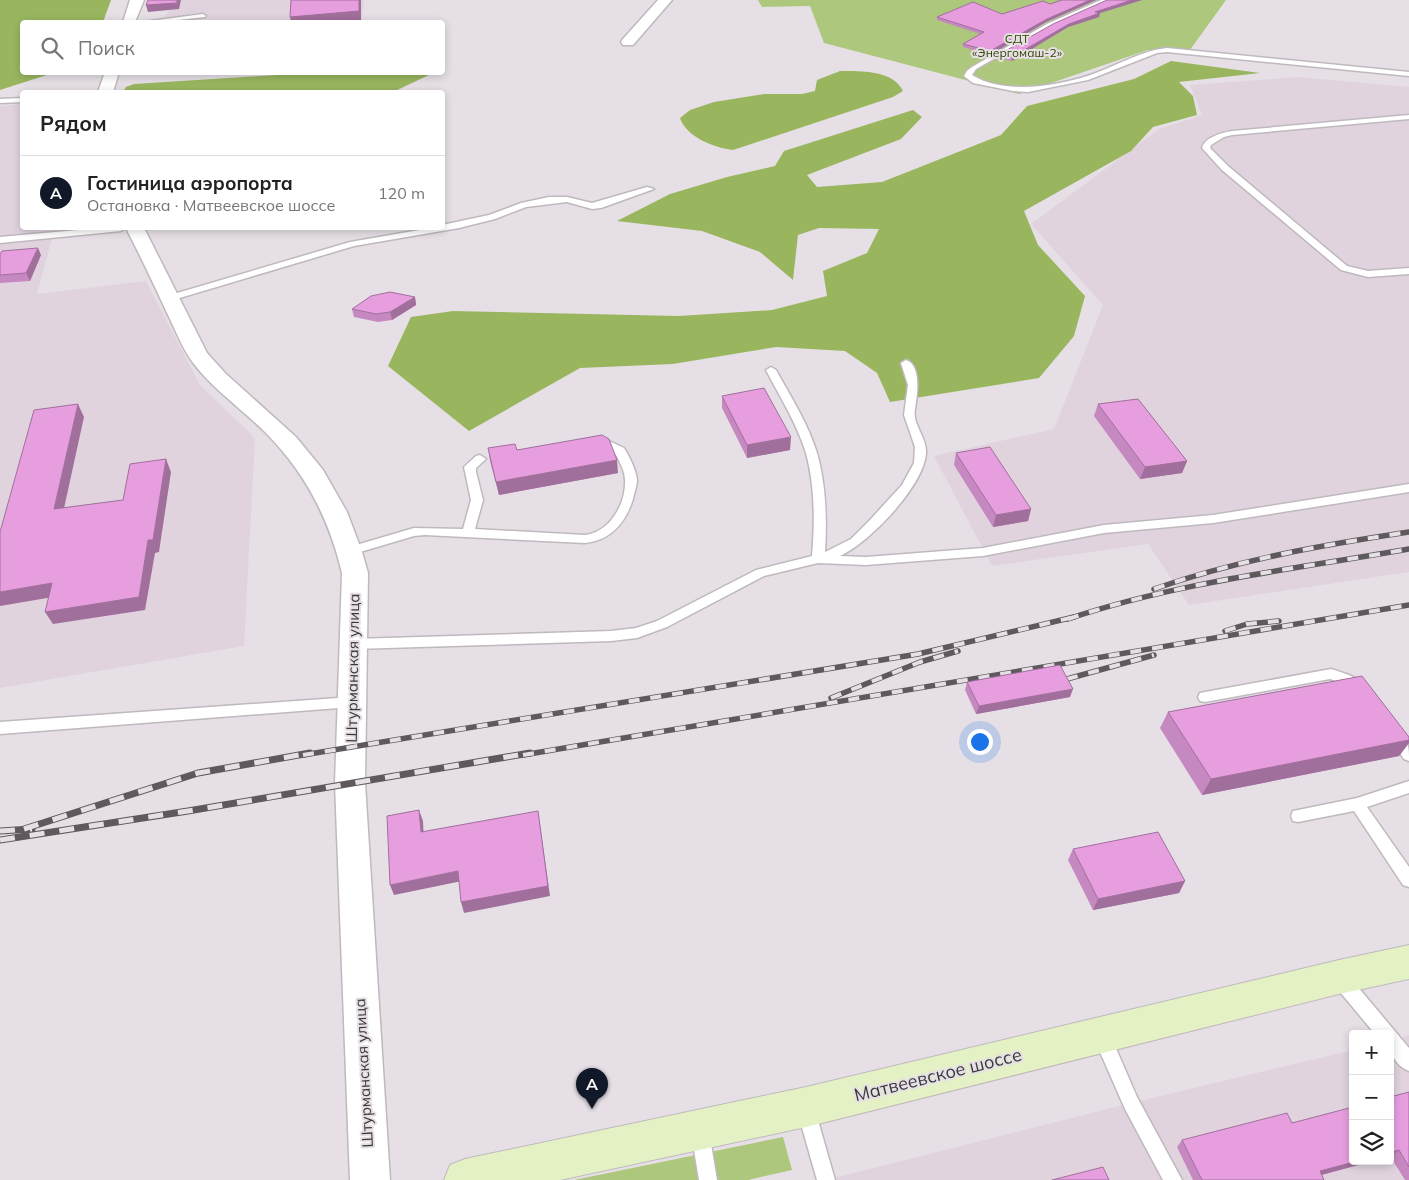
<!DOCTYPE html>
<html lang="ru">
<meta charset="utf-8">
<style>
body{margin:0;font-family:Mulish,sans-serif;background:#f6f6f6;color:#222}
.controls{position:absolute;right:15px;bottom:15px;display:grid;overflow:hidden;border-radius:5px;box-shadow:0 2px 8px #0003}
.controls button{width:45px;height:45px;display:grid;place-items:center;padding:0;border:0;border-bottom:1px solid #e0e0e0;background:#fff;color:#222;font:25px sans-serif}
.you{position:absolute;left:979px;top:741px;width:18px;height:18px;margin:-12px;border:4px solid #fff;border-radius:50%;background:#1a73e8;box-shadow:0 0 0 8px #1a73e833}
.badge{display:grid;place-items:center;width:32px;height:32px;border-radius:50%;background:#111827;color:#fff;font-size:16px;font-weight:700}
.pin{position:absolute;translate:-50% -41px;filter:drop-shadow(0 1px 2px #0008)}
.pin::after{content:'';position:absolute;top:26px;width:18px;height:15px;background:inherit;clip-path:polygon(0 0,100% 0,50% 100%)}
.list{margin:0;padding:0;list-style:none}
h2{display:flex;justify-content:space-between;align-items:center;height:65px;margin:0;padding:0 20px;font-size:21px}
h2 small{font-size:16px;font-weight:400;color:#767676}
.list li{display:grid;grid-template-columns:32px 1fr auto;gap:15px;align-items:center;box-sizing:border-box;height:75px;padding:0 20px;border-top:1px solid #e0e0e0}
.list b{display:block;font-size:19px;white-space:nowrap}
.list p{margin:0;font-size:16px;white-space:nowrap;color:#767676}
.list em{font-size:16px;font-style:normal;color:#767676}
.icon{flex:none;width:28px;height:28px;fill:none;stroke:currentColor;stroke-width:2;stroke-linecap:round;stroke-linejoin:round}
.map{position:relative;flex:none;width:1409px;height:1180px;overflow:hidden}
.search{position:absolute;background:#fff;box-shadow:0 2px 8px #0003;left:20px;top:20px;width:425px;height:55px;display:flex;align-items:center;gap:12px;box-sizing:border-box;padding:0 18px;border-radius:5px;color:#767676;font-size:19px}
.panel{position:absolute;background:#fff;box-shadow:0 2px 8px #0003;left:20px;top:90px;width:425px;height:140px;border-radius:5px}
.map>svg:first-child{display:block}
</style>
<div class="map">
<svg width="1409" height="1180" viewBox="0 0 1409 1180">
<rect width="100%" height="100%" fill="#e6e0e6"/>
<g fill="#e0d3de">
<polygon points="174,0 364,0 361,22 163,22"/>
<polygon points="1298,77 1409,87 1409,572 1189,605 1148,544 992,566 934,456 1054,429 1103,305 1031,224 1159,129 1202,115 1190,85"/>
<polygon points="22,104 22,228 55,228 37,294 146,281 200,385 255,438 244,646 0,688 0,106"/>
<polygon points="1409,1035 1409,1180 826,1180 1131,1103 1353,1050 1353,1161 1390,1161 1390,1041"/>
</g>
<g fill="#adc77c">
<polygon points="758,0 1226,0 1187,54 1148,50 1019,94 824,43 810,6 762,7"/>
<polygon points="783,1137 792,1170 748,1180 574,1180"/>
</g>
<g fill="#99b65f">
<polygon points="0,0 111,0 103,22 22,22 22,72 53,73 0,90"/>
<polygon points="1171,61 1260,73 1179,82 1193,96 1197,115 1153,127 1131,151 1024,211 1038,245 1085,296 1074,336 1039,378 890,402 877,373 845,351 776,347 673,364 580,368 469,431 388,366 411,317 453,311 679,316 772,310 827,296 823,271 867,253 879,229 819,228 798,235 793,280 760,252 702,231 617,221 670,194 727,177 775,166 784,151 913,110 922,117 901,139 807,175 817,187 882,182 1001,135 1027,106 1134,79"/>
<path d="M 840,71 C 861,71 893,70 903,91 L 893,97 L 733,150 C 715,148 686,137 680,118 L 690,110 L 714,102 L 764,94 L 802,94 L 815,91 L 817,80 Z"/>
<polygon points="309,73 433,73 393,92 123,92 126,87 134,84"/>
</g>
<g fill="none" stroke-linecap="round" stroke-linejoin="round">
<defs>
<g id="service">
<path d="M 1101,0 L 1109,0 L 1051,26 L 976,69 L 972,75 C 1002,94 1051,87 1084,77 C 1112,69 1138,51 1167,48 L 1409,72 L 1409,76 L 1167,52 L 1157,53 L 1088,80 L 1028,92 L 1013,91 L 973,83 L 964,76 L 967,71 L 972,67 L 1047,24 Z"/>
<polygon points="203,14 206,16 205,17 160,22 143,22"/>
<polygon points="22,98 22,102 0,103 0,99"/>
<path d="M 1409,115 L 1409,119 L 1232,135 L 1224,137 L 1211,145 L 1210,148 L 1228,166 L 1347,266 L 1368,271 L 1409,268 L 1409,274 L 1368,277 L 1341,270 L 1222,170 L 1202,148 C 1205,137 1221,133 1232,131 Z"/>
<polygon points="647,187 654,189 601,208 592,209 567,202 526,207 495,219 459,228 354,246 173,300 167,300 165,298 167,296 350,242 431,228 442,228 442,225 489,215 521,203 549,197 567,197 592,203"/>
<polygon points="100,228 125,228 121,231 0,243 0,237"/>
<path d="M 906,360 C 922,365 917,397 915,409 C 912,425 927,437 926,453 C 924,486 869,543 840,556 L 866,557 L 983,548 L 1104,525 L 1213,515 L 1409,484 L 1409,492 L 1213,523 L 1104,533 L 983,556 L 866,565 L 818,563 L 764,576 L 667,627 L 637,638 L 611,641 L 354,649 L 349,647 L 347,644 L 349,641 L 354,639 L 611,631 L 636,628 L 657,621 L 756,570 L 812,556 C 815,522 815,486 806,453 C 797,424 780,397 766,370 L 771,367 L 776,370 C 791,397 808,424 817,453 C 826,485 827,519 825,552 L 851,539 L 869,521 L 902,485 L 914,463 L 915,447 L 904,415 L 908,385 L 901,363 Z"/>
<path d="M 607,440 L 624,448 C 629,456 636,470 637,480 C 637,486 634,493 633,499 C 625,524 611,540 585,543 L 425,535 L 414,536 L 350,555 L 344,551 L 346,548 L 414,528 L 463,529 L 471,500 L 464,467 L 476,456 L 480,455 L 486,459 L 476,468 L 476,472 L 483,500 L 475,529 L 585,535 C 610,532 626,504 625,480 C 625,472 620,462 616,455 C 613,449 606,448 602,443 Z"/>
<path d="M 1331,669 C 1344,673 1360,677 1367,689 L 1365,693 C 1356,696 1354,689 1347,685 C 1342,683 1336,681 1330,679 L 1205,702 L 1200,701 L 1198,697 L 1200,693 L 1205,692 Z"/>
<polygon points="352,697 357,698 359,702 357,706 352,707 0,734 0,722"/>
<path d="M 1396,731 C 1409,736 1409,749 1409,761 L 1404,759 L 1389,737 L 1391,733 Z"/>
<polygon points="1409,781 1409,793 1367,807 1409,867 1409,887 1403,885 1354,811 1298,822 1293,821 1291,816 1293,811 1298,810 1357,798"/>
<path d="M 1341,972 L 1347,974 L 1409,1048 L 1409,1071 C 1392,1064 1390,1050 1390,1034 L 1375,1034 L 1335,986 L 1333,980 L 1335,974 Z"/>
<polygon points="1102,1027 1108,1030 1137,1097 1182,1180 1163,1180 1125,1109 1093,1036 1096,1030"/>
<polygon points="806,1101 812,1104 815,1110 835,1180 817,1180 797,1110 800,1104"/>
<polygon points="700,1123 706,1126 709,1132 717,1180 699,1180 691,1132 694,1126"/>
</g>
<g id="minor">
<polygon points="130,0 144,0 135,22 123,22"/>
<polygon points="658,0 672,0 633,45 623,45 621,42 623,39"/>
<polygon points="105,72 119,72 113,92 98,92"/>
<path d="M 126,228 L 144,228 L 207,353 L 225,373 L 296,437 L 323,470 L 347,512 L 362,552 L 368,573 L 365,783 L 390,1180 L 350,1180 L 335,783 L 342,573 C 329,518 305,472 265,432 C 242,409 214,390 194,364 C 183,350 177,333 169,317 C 155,287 141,257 126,228 Z"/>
</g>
<polygon id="secondary" points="1409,945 1409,979 1339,994 806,1127 560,1180 444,1180 450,1165 465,1159 806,1087 1339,960"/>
</defs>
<use href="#service" stroke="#bfb9be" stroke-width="3"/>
<use href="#minor" stroke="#bfb9be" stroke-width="3"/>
<use href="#secondary" stroke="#bfb9be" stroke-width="2"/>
<use href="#service" fill="#fff" fill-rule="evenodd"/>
<use href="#minor" fill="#fff" fill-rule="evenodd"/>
<use href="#secondary" fill="#e4f1c4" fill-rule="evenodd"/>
<defs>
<g id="rail-far1">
<path d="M 1154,589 C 1237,560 1322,545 1409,532"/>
<path d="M 1068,619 C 1178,582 1295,569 1409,549"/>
<polyline points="1225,631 1247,624 1279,621"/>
<polyline points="1067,679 1154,655"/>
<polyline points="831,698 920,662 958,651"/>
<polyline points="303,755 918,654 1074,617"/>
<polyline points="523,755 1409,605"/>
</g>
<g id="rail">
<polyline points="24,829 198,773 310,753"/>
<polyline points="0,831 32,829"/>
<polyline points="0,840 188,811 530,753"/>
</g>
</defs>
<use href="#rail-far1" stroke="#5d595c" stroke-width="5.5"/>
<use href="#rail" stroke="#5d595c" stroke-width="7"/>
<use href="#rail-far1" stroke="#e6e0e6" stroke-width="4" stroke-dasharray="11" stroke-linecap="butt"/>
<use href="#rail" stroke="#e6e0e6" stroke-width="5" stroke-dasharray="15" stroke-linecap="butt"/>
</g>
<g fill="#c688c0">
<polygon points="1062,0 1096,0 1046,22 990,55 963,47 963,44 980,34 937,20 937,17 1002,14 1050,4"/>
<polygon points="1107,0 1142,0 1100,13 1099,17 1068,27 1012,61 1000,58 1000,54"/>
<polygon points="0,254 41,255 30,281 0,283"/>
<polygon points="415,297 416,305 392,320 378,322 354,317 352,309"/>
<polygon points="722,396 790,450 747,458 722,408"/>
<polygon points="1098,404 1187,461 1182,473 1140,479 1094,416"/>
<polygon points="488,448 517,450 618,473 499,495 490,461"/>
<polygon points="956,453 1031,509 1028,521 993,527 954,465"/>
<polygon points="967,682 1070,697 976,714 965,690"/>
<polygon points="1168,712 1409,737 1409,743 1399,756 1202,795 1160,728"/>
<polygon points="1073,849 1185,881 1179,893 1093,910 1068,860"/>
<polygon points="1409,1092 1409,1180 1405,1180 1390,1156 1390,1097"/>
<polygon points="1292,1123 1353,1161 1373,1161 1322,1175 1324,1180 1193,1180 1177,1147 1182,1140"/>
</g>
<g fill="#a16f9c">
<polygon points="177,0 181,0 179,9 148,12 146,5"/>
<polygon points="359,0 361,0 361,21 344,22 291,22 290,17"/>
<polygon points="1090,0 1096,0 1046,22 990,55 990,51 1047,19"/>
<polygon points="1132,0 1142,0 1100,13 1099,17 1068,27 1012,61 1012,57 1069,24 1095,12"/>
<polygon points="38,248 41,255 30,281 26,273"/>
<polygon points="415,297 416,305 392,320 390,312"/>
<polygon points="78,404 84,417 61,522 54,509"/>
<polygon points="791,437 790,450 747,458 747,445"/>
<polygon points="166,459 171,472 159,552 155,553 145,610 53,624 45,612 148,540"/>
<polygon points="617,460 618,473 499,495 496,482"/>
<polygon points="1187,461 1182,473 1140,479 1145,467"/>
<polygon points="1031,509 1028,521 993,527 996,515"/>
<polygon points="52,583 59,596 0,606 0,592"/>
<polygon points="1073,689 1070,697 976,714 979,706"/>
<polygon points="1409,740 1409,743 1399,756 1202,795 1211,779"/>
<polygon points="419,810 423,821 424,843 421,832"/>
<polygon points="538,811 550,896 464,913 461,902"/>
<polygon points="458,871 462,881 394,895 390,885"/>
<polygon points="1185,881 1179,893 1093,910 1098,899"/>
<polygon points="1399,1150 1390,1156 1390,1153"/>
<polygon points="1358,1161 1373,1161 1313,1177 1320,1171"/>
</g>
<g fill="#e69edf" stroke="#a16f9c">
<polygon points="148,0 177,0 177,3 146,5"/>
<polygon points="291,0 359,0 359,11 290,17"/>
<polygon points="1062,0 1090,0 1047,19 990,51 963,44 984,32 937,17 973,2 1002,14 1043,1 1050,4"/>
<polygon points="1107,0 1132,0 1095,12 1100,13 1069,24 1012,57 1000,54 1053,24"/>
<polygon points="38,248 26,273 0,275 0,254 2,251"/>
<polygon points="390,292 415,297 390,312 376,314 352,309 371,296"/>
<polygon points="764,388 791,437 747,445 722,396"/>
<polygon points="1138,399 1187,461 1145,467 1098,404"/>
<polygon points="78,404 54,509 123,500 130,464 166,459 153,540 148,540 139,597 45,612 52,583 0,592 0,532 34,410"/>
<polygon points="602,435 609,439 617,460 496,482 488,448 515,444 517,450"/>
<polygon points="990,447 1031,509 996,515 956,453"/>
<polygon points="1060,665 1073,689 979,706 967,682"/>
<polygon points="1362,676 1409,737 1409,740 1211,779 1168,712"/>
<polygon points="419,810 421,832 538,811 548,886 461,902 458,871 390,885 387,816"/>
<polygon points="1158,832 1185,881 1098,899 1073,849"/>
<polygon points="1409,1092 1409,1167 1399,1150 1390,1153 1390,1097"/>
<polygon points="1353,1107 1353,1161 1358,1161 1320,1171 1324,1180 1202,1180 1182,1140 1287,1113 1292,1123"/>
<polygon points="1103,1167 1109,1180 1052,1180"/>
</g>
<g text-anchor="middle" stroke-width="4" stroke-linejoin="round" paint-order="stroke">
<g font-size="12" fill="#354603" stroke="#e6e0e6">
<text x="1017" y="43">СДТ<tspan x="1017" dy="14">«Энергомаш-2»</tspan></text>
</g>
<g font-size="15" fill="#3a3739" stroke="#e6e0e6">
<text transform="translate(353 668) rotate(-89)" y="5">Штурманская улица</text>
<text transform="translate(364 1073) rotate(-93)" y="5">Штурманская улица</text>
</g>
<g font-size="18" fill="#3a3739" stroke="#e6e0e6">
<text transform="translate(938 1075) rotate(-14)" y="6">Матвеевское шоссе</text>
</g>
</g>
</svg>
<div class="controls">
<button>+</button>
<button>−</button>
<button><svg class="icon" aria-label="layers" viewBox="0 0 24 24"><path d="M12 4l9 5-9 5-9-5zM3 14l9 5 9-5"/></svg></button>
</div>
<div class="you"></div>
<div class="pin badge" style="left:592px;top:1109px">A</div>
<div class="search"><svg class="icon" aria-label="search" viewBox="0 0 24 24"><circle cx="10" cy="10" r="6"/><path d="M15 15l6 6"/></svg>Поиск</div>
<section class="panel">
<h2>Рядом<small></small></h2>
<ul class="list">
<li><span class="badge">A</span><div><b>Гостиница аэропорта</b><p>Остановка · Матвеевское шоссе</p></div><em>120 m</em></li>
</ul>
</section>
</div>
